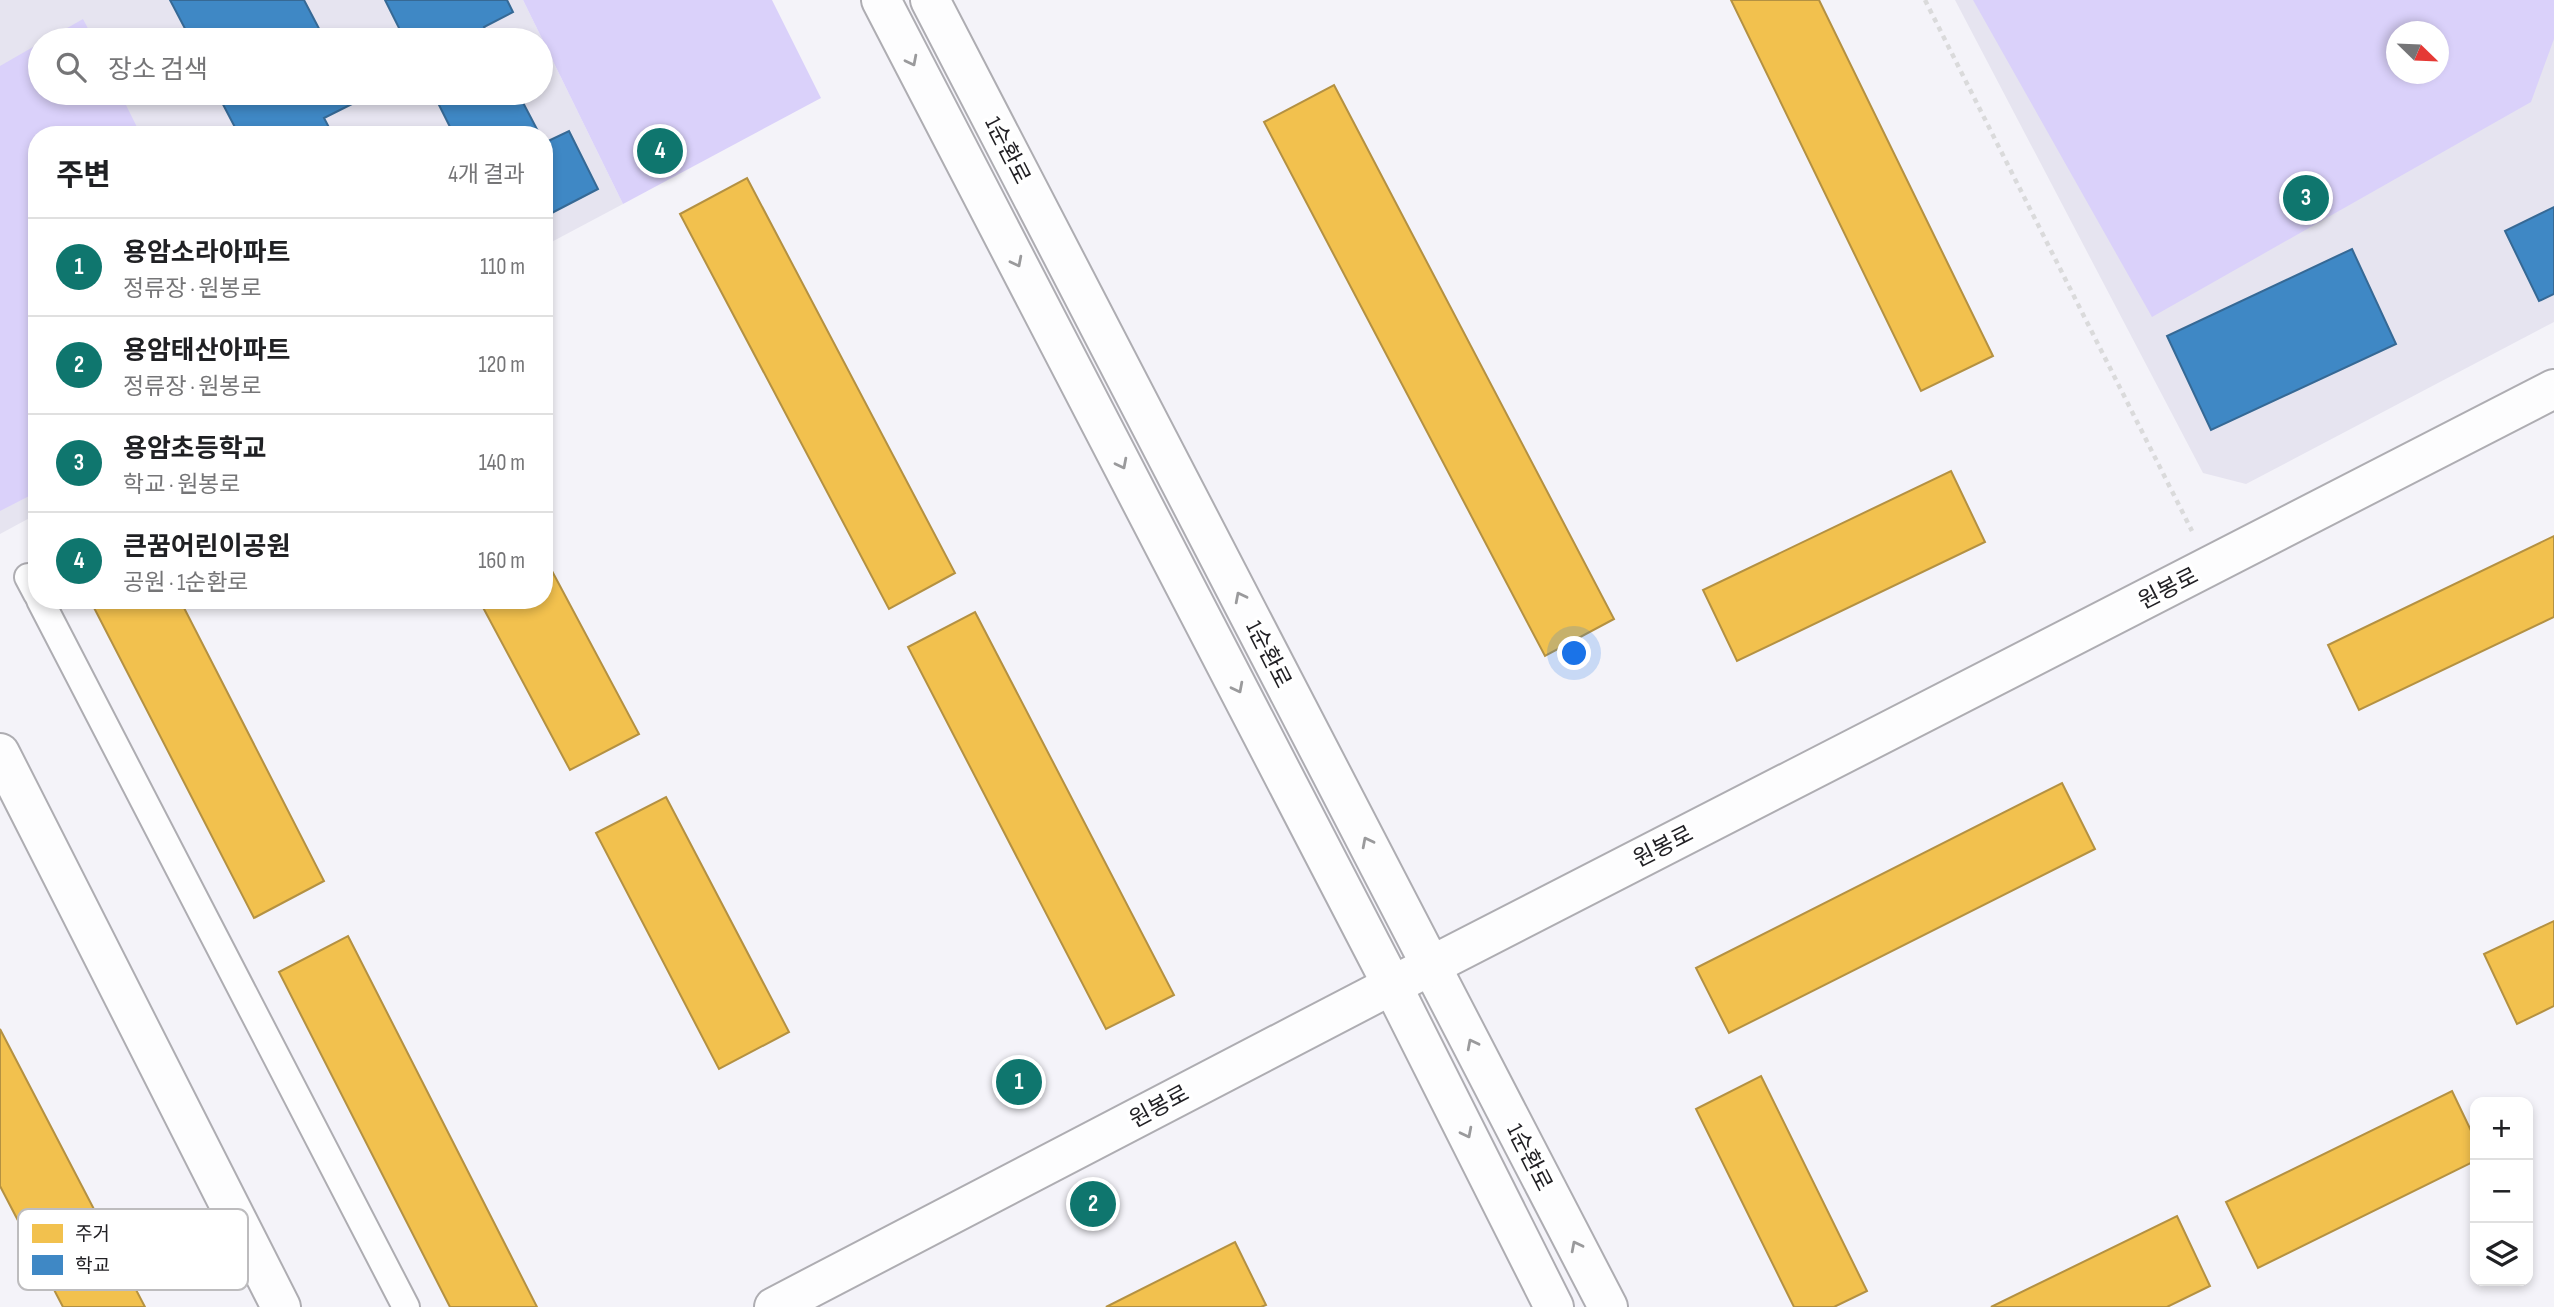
<!DOCTYPE html>
<html lang="ko">
<meta charset="utf-8">
<style>
body{margin:0;font-family:"Sofia Sans Condensed","Noto Sans KR",sans-serif;background:#f6f6f6;color:#202124}
.controls{position:absolute;right:21px;bottom:21px;display:grid;overflow:hidden;border-radius:14px;box-shadow:0 4px 10px #0003}
.controls button{width:63px;height:63px;display:grid;place-items:center;padding:0;border:0;border-bottom:2px solid #e0e0e0;background:#fff;color:#202124;font:35px sans-serif}
.compass{position:absolute;left:2386px;top:21px;width:63px;height:63px;border-radius:50%;background:#fff;box-shadow:0 4px 10px #0003;rotate:113deg}
.you{position:absolute;left:1575px;top:654px;width:24px;height:24px;margin:-18px;border:5px solid #fff;border-radius:50%;background:#1a73e8;box-shadow:0 0 0 10px #1a73e833}
.badge{display:grid;place-items:center;width:46px;height:46px;border-radius:50%;background:#0f766e;color:#fff;font-size:23px;font-weight:700}
.pin{position:absolute;translate:-50% -50%;border:4px solid #fff;box-shadow:0 2px 7px #0006}
.list{margin:0;padding:0;list-style:none}
h2{display:flex;justify-content:space-between;align-items:center;height:91px;margin:0;padding:0 28px;font-size:30px}
h2 small{font-size:23px;font-weight:400;color:#757577}
.list li{display:grid;grid-template-columns:46px 1fr auto;gap:21px;align-items:center;box-sizing:border-box;height:98px;padding:0 28px;border-top:2px solid #e0e0e0}
.list b{display:block;font-size:26px;white-space:nowrap}
.list p{margin:0;font-size:23px;white-space:nowrap;color:#757577}
.list em{font-size:23px;font-style:normal;color:#757577}
.icon{flex:none;width:38px;height:38px;fill:none;stroke:currentColor;stroke-width:2;stroke-linecap:round;stroke-linejoin:round}
.map{position:relative;flex:none;width:2554px;height:1307px;overflow:hidden}
.search{position:absolute;background:#fff;box-shadow:0 4px 10px #0003;left:28px;top:28px;width:525px;height:77px;display:flex;align-items:center;gap:18px;box-sizing:border-box;padding:0 24px;border-radius:38px;color:#757577;font-size:26px}
.panel{position:absolute;background:#fff;box-shadow:0 4px 10px #0003;left:28px;top:126px;width:525px;height:483px;border-radius:28px}
.map>svg:first-child{display:block}
</style>
<div class="map">
<svg width="2554" height="1307" viewBox="0 0 2554 1307">
<rect width="100%" height="100%" fill="#f4f3f9"/>
<g fill="#e6e4f0" fill-rule="evenodd">
<path d="M 0,0 L 523,0 L 623,204 L 544,246 L 544,135 L 37,135 L 37,514 L 0,534 ZM 40,40 L 541,40 L 541,93 L 40,93 Z"/>
<path d="M 1955,0 L 2554,0 L 2554,322 L 2246,484 L 2203,473 ZM 2396,32 L 2438,32 L 2438,74 L 2396,74 Z"/>
</g>
<g fill="#dad1fa" fill-rule="evenodd">
<polygon points="523,0 772,0 821,98 623,204"/>
<path d="M 1973,0 L 2554,0 L 2554,39 L 2531,102 L 2152,317 ZM 2396,32 L 2438,32 L 2438,74 L 2396,74 Z"/>
<polygon points="83,19 94,40 46,40"/>
<polygon points="40,43 40,93 120,93 141,135 37,135 37,492 0,511 0,66"/>
</g>
<g fill="#f2c14e" stroke="#b49142" stroke-width="2">
<polygon points="1731,0 1819,0 1993,356 1921,391"/>
<polygon points="1334,85 1614,619 1545,656 1264,122"/>
<polygon points="747,178 955,573 889,609 680,214"/>
<polygon points="1951,471 1985,542 1737,661 1703,590"/>
<polygon points="2554,536 2554,617 2359,710 2328,645"/>
<polygon points="544,556 639,734 570,770 479,600 544,600"/>
<polygon points="90,600 180,600 324,881 254,918"/>
<polygon points="975,612 1174,995 1106,1029 908,647"/>
<polygon points="2062,783 2095,849 1729,1033 1696,968"/>
<polygon points="666,797 789,1032 719,1069 596,833"/>
<polygon points="2554,921 2554,1006 2517,1024 2484,954"/>
<polygon points="348,936 537,1307 450,1307 279,972"/>
<polygon points="0,1029 145,1307 63,1307 0,1186"/>
<polygon points="1761,1076 1867,1291 1834,1307 1794,1307 1696,1109"/>
<polygon points="2452,1091 2475,1139 2475,1161 2258,1268 2226,1202"/>
<polygon points="2177,1216 2210,1286 2167,1307 1991,1307"/>
<polygon points="1235,1242 1266,1305 1261,1307 1106,1307"/>
</g>
<g fill="#3f88c5" stroke="#366995" stroke-width="2">
<polygon points="170,0 304,0 325,40 191,40"/>
<polygon points="385,0 507,0 513,12 484,27 490,40 405,40"/>
<polygon points="217,93 351,93 356,102 324,118 333,135 239,135"/>
<polygon points="433,93 518,93 540,135 454,135"/>
<polygon points="569,131 598,189 544,217 544,143"/>
<polygon points="2554,207 2554,294 2539,301 2505,231"/>
<polygon points="2352,249 2396,344 2211,430 2167,336"/>
</g>
<g fill="none" stroke-linecap="round" stroke-linejoin="round">
<defs>
<g id="lane">
<polyline points="28,577 37,594"/>
<polyline points="40,600 406,1307"/>
</g>
<g id="street">
<polyline points="0,753 281,1307"/>
<polyline points="774,1307 1392,985"/>
</g>
<g id="secondary">
<polyline points="881,0 1392,985 1554,1307"/>
<polyline points="930,0 1608,1307"/>
<polyline points="1407,978 2554,389"/>
</g>
</defs>
<use href="#lane" stroke="#aeadb2" stroke-width="30"/>
<use href="#street" stroke="#aeadb2" stroke-width="42"/>
<use href="#secondary" stroke="#aeadb2" stroke-width="42"/>
<polyline stroke="#dadadb" stroke-width="4.5" stroke-dasharray="5 5" stroke-linecap="butt" points="1925,0 2192,531"/>
<use href="#lane" stroke="#fdfdfe" stroke-width="26"/>
<use href="#street" stroke="#fdfdfe" stroke-width="38"/>
<use href="#secondary" stroke="#fdfdfe" stroke-width="38"/>
</g>
<defs><path id="oneway-chevron" d="M-2-3.5L2.5 0L-2 3.5" fill="none" stroke-width="1.6" stroke-linecap="round" stroke-linejoin="round" transform="scale(1.75)"/></defs>
<g stroke="#9a9a9c">
<use href="#oneway-chevron" transform="translate(912 61) rotate(63)"/>
<use href="#oneway-chevron" transform="translate(1017 262) rotate(63)"/>
<use href="#oneway-chevron" transform="translate(1122 464) rotate(63)"/>
<use href="#oneway-chevron" transform="translate(1240 597) rotate(-117)"/>
<use href="#oneway-chevron" transform="translate(1238 688) rotate(63)"/>
<use href="#oneway-chevron" transform="translate(1367 842) rotate(-117)"/>
<use href="#oneway-chevron" transform="translate(1472 1044) rotate(-117)"/>
<use href="#oneway-chevron" transform="translate(1467 1133) rotate(63)"/>
<use href="#oneway-chevron" transform="translate(1576 1246) rotate(-117)"/>
</g>
<g text-anchor="middle" stroke-width="7" stroke-linejoin="round" paint-order="stroke">
<g font-size="23" fill="#222125" stroke="#fff">
<text transform="translate(1008 150) rotate(63)" y="8">1순환로</text>
<text transform="translate(2168 588) rotate(-27)" y="8">원봉로</text>
<text transform="translate(1269 654) rotate(63)" y="8">1순환로</text>
<text transform="translate(1663 846) rotate(-27)" y="8">원봉로</text>
<text transform="translate(1159 1106) rotate(-28)" y="8">원봉로</text>
<text transform="translate(1530 1157) rotate(63)" y="8">1순환로</text>
</g>
</g>
<rect x="18" y="1209" width="230" height="81" rx="10" fill="#fff" stroke="#bdbcbe" stroke-width="2"/>
<rect x="32" y="1224" width="31" height="19" fill="#f2c14e"/>
<rect x="32" y="1255" width="31" height="20" fill="#3f88c5"/>
<g font-size="19" fill="#222125">
<text x="75" y="1240">주거</text>
<text x="75" y="1272">학교</text>
</g>
</svg>
<div class="controls">
<button>+</button>
<button>−</button>
<button><svg class="icon" aria-label="layers" viewBox="0 0 24 24"><path d="M12 4l9 5-9 5-9-5zM3 14l9 5 9-5"/></svg></button>
</div>
<svg class="compass" viewBox="-18 -18 36 36"><path d="M0-13l5 13h-10z" fill="#e53935"/><path d="M0 13l5-13h-10z" fill="#757577"/></svg>
<div class="you"></div>
<div class="pin badge" style="left:1019px;top:1082px">1</div>
<div class="pin badge" style="left:1093px;top:1204px">2</div>
<div class="pin badge" style="left:2306px;top:198px">3</div>
<div class="pin badge" style="left:660px;top:151px">4</div>
<div class="search"><svg class="icon" aria-label="search" viewBox="0 0 24 24"><circle cx="10" cy="10" r="6"/><path d="M15 15l6 6"/></svg>장소 검색</div>
<section class="panel">
<h2>주변<small>4개 결과</small></h2>
<ul class="list">
<li><span class="badge">1</span><div><b>용암소라아파트</b><p>정류장 · 원봉로</p></div><em>110 m</em></li>
<li><span class="badge">2</span><div><b>용암태산아파트</b><p>정류장 · 원봉로</p></div><em>120 m</em></li>
<li><span class="badge">3</span><div><b>용암초등학교</b><p>학교 · 원봉로</p></div><em>140 m</em></li>
<li><span class="badge">4</span><div><b>큰꿈어린이공원</b><p>공원 · 1순환로</p></div><em>160 m</em></li>
</ul>
</section>
</div>
